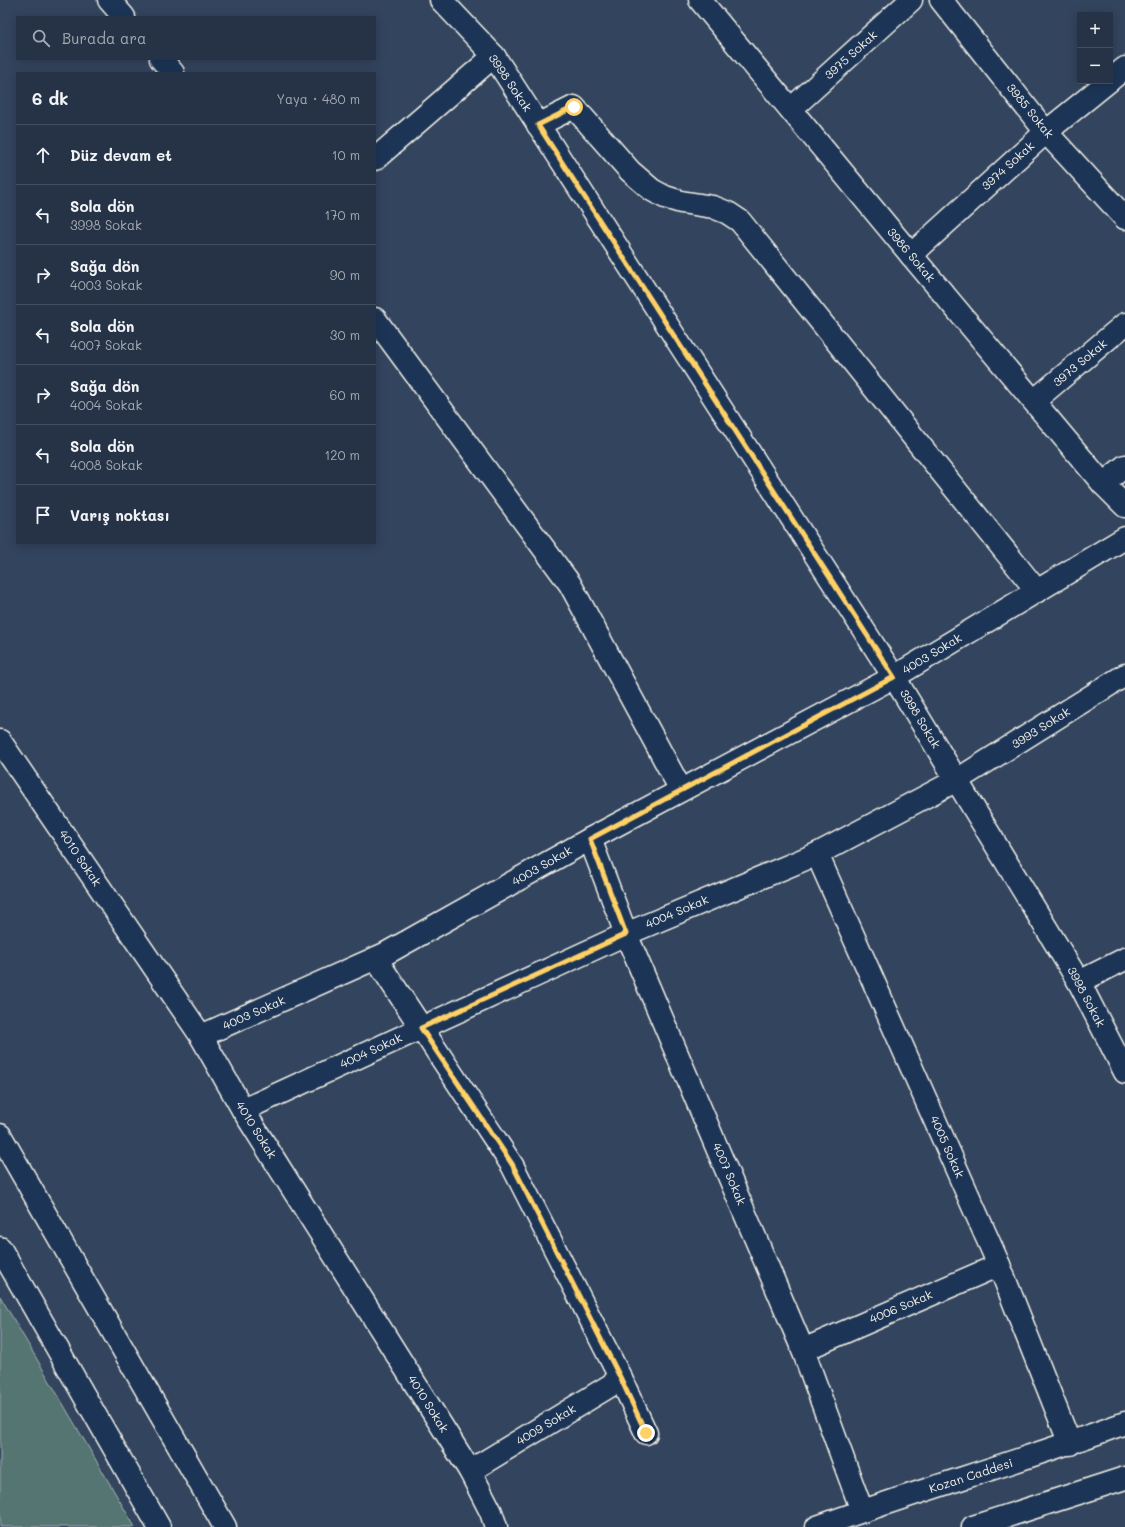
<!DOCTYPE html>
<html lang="tr">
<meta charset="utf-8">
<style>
body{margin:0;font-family:Mali,sans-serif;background:#2e3b4d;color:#f1f3f6}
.controls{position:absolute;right:12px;top:12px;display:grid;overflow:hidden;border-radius:0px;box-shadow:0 2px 10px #0003}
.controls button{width:36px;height:36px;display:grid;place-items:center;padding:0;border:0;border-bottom:1px solid #424e5f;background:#263346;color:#f1f3f6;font:20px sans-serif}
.stop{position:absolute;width:12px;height:12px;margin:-9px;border:3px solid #ffd166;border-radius:50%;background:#fff}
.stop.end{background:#ffd166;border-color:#fff;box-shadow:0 1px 4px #0008}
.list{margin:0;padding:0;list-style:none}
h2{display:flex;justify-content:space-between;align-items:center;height:52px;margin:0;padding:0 16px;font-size:17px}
h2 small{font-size:13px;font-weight:400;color:#a4aab3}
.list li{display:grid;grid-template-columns:26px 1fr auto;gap:12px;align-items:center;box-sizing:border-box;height:60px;padding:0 16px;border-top:1px solid #424e5f}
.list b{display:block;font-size:15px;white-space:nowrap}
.list p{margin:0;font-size:13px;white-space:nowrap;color:#a4aab3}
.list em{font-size:13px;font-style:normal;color:#a4aab3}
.icon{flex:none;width:22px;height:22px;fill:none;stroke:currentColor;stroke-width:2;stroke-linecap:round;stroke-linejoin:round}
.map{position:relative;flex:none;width:1125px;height:1527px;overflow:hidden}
.search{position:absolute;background:#263346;box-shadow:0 2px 10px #0003;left:16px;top:16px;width:360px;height:44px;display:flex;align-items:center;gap:10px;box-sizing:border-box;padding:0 14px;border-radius:0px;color:#a4aab3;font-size:15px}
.panel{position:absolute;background:#263346;box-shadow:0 2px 10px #0003;left:16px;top:72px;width:360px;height:472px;border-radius:0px}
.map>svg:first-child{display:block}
</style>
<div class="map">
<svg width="1125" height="1527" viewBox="0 0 1125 1527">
<rect width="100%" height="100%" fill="#33445e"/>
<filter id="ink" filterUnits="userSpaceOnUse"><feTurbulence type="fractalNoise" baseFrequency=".025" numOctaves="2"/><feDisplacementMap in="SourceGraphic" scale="8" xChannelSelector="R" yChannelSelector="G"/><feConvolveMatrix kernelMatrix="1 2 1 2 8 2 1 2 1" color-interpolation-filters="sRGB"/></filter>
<g filter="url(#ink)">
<polygon fill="#547473" stroke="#a4b2ae" points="0,1296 135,1527 0,1527"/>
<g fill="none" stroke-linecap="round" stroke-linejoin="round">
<defs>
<g id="minor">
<polyline points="109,0 124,17"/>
<polyline points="441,0 494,56 894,677 1079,982 1125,1072"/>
<polyline points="700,0 911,255 1103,484 1125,506"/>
<polyline points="941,0 1046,132 1125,218"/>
<polyline points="161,59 173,73"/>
<polyline points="1110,80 1125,68"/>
<polyline points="791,109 911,0"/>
<polyline points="538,125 574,107 630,171 652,190 665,197 681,202 713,207 728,213 740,221 1037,591"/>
<polyline points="375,159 494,56"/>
<polyline points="911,255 1046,132 1109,81"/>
<polyline points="375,319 570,584 681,790"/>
<polyline points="1034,401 1125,324"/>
<polyline points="1103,484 1125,466"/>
<polyline points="0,741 201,1036 243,1110 470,1471 491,1512 496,1527"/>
<polyline points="590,839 626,934 803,1350 862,1511"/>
<polyline points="817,854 999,1265 1070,1444"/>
<polyline points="376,959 512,1165 621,1379 646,1433"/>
<polyline points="1079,982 1125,959"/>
<polyline points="201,1036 385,954 590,839 894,677 1125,538"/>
<polyline points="243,1110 626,934 817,854 957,780 1125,675"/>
<polyline points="0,1135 225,1527"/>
<polyline points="0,1248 159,1527"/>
<polyline points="803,1350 999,1265"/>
<polyline points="470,1471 621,1379"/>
</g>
<g id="highway">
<path d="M 817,1527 C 919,1490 1023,1461 1125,1423"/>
<polyline points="973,1527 1125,1478"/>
</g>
</defs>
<use href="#minor" stroke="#f4f1e8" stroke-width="25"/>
<use href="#highway" stroke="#f4f1e8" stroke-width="25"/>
<use href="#minor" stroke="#1d3557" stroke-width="22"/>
<use href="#highway" stroke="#1d3557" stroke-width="22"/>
</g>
</g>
<g fill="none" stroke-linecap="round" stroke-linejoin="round" filter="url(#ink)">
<polyline stroke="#ffd166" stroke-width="5" points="574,107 538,125 894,677 590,839 626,934 421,1028 512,1164 621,1379 646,1433"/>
</g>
<g text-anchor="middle" stroke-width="4" stroke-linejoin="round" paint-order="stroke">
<g font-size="12" fill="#f4f1e8" stroke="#1d3557">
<text transform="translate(851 55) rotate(-42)" y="4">3975 Sokak</text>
<text transform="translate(510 83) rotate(56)" y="4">3998 Sokak</text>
<text transform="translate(1030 111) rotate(51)" y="4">3985 Sokak</text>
<text transform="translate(1008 166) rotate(-42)" y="4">3974 Sokak</text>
<text transform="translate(911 255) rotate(50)" y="4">3986 Sokak</text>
<text transform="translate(1080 363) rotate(-40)" y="4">3973 Sokak</text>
<text transform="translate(932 654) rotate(-31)" y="4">4003 Sokak</text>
<text transform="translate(920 719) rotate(59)" y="4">3998 Sokak</text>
<text transform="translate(1041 728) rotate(-32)" y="4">3993 Sokak</text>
<text transform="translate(80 858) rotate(56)" y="4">4010 Sokak</text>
<text transform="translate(542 866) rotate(-30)" y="4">4003 Sokak</text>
<text transform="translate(677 912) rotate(-23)" y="4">4004 Sokak</text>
<text transform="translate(1086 997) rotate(62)" y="4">3998 Sokak</text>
<text transform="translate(254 1013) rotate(-24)" y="4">4003 Sokak</text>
<text transform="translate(371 1051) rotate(-25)" y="4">4004 Sokak</text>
<text transform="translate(256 1130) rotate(58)" y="4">4010 Sokak</text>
<text transform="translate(947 1147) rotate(66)" y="4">4005 Sokak</text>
<text transform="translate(729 1174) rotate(67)" y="4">4007 Sokak</text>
<text transform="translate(901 1307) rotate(-23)" y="4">4006 Sokak</text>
<text transform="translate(428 1404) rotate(58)" y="4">4010 Sokak</text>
<text transform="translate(546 1425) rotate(-31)" y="4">4009 Sokak</text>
<text transform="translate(971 1476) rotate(-18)" y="4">Kozan Caddesi</text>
</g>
</g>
</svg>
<div class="controls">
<button>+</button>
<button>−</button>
</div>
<div class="stop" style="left:574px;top:107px"></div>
<div class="stop end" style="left:646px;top:1433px"></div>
<div class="search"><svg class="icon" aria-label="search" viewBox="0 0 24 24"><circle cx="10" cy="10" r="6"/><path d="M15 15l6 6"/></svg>Burada ara</div>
<section class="panel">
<h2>6 dk<small>Yaya · 480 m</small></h2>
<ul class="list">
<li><svg class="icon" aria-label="ahead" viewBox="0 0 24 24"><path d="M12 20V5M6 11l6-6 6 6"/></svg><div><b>Düz devam et</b></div><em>10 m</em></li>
<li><svg class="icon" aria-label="left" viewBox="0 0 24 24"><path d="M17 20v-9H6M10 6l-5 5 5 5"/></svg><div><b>Sola dön</b><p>3998 Sokak</p></div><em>170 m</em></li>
<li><svg class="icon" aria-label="right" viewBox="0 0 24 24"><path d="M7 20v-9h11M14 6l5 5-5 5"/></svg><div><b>Sağa dön</b><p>4003 Sokak</p></div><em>90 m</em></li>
<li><svg class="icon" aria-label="left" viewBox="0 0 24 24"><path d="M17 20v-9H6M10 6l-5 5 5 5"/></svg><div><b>Sola dön</b><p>4007 Sokak</p></div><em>30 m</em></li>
<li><svg class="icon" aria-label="right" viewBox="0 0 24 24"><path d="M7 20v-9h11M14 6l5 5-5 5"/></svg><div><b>Sağa dön</b><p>4004 Sokak</p></div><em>60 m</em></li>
<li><svg class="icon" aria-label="left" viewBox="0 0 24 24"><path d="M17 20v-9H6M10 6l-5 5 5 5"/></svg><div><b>Sola dön</b><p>4008 Sokak</p></div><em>120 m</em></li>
<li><svg class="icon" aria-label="arrive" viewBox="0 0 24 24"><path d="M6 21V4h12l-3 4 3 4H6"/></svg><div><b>Varış noktası</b></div></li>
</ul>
</section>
</div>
